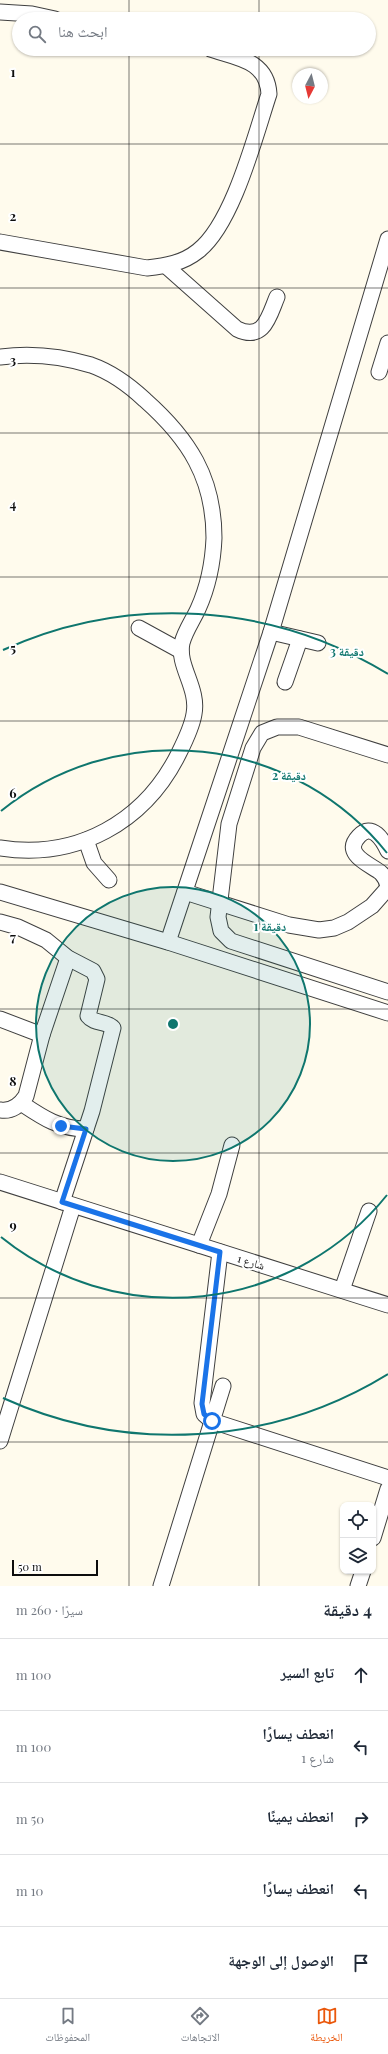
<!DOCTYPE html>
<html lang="ar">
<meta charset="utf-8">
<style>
body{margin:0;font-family:"Playfair Display","Noto Naskh Arabic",serif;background:#f6f6f7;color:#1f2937;direction:rtl}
.controls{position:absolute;right:12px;bottom:12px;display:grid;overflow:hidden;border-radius:8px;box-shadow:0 1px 3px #0004}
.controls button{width:36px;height:36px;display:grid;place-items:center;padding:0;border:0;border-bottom:1px solid #e0e1e3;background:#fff;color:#1f2937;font:20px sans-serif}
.compass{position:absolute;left:292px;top:68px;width:36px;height:36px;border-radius:50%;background:#fff;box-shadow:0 1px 3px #0004;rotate:187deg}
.scale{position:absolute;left:12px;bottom:10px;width:86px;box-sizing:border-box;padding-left:4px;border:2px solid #0d0d0d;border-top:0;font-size:11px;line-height:14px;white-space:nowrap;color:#0d0d0d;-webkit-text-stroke:3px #fff;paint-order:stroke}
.stop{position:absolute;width:12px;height:12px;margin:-9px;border:3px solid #1a73e8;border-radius:50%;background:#fff}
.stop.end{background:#1a73e8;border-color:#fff;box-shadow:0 1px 4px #0008}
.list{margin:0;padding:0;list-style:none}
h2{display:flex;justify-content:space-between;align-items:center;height:52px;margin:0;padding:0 16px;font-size:17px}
h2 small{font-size:13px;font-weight:400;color:#747a83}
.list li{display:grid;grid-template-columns:26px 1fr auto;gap:12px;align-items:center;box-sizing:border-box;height:72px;padding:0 16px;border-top:1px solid #e0e1e3}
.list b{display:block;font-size:15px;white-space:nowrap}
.list p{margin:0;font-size:13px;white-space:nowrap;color:#747a83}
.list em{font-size:13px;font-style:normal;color:#747a83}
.icon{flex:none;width:22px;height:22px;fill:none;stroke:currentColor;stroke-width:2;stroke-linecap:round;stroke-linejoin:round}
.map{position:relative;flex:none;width:388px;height:1586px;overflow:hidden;direction:ltr}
.search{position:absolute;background:#fff;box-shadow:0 1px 3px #0004;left:12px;right:12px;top:12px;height:44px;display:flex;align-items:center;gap:10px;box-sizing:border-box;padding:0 14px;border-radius:22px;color:#747a83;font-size:15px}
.sheet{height:412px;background:#fff}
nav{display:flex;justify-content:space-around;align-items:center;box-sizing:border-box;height:56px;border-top:1px solid #e0e1e3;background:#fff;font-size:11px;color:#747a83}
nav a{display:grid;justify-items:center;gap:2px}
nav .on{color:#ea580c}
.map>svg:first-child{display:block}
</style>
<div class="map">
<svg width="388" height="1586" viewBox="0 0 388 1586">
<rect width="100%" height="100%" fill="#fffbed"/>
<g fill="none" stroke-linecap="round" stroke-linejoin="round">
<defs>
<g id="minor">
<polyline points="0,12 32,14 55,19"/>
<path d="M 0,242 L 147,268 C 166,266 183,263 198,251 C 233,224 255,136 269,94 C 267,60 237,58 210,49"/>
<path d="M 166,266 L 237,329 C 264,342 269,316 277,297"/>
<path d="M 0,357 C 30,353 61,356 91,365 C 111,372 129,385 145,400 C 189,439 214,478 214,538 C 213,562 208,587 198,609 C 193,620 185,631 182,643 C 177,666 199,688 194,714 C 192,727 185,741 179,753 C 145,822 77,860 0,848"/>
<polyline points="379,372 388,343"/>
<polyline points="139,628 181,651"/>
<polyline points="271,632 318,643"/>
<polyline points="285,682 300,639"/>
<polyline points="388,755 299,727 277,727 262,733 253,748 229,824 218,917 221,931 231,941 388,992"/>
<polyline points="86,840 94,863 109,880"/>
<path d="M 388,851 C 383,840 372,822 359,836 C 341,855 372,865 381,873 C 385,877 387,881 388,887"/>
<polyline points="0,892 168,942 388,1013"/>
<polyline points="185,892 289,925 319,930 334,928 348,922 372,906 388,888"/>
<path d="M 0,922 L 18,927 L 46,940 L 68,958 L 93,971 L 97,979 L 88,1016 C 94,1024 107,1021 113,1028 L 92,1111 L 62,1202"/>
<polyline points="168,942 271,632 388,239"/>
<polyline points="0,1019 42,1035"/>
<path d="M 21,1103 C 42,1117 59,1129 86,1129"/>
<path d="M 0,1110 C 12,1112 20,1105 26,1096 L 42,1035 L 68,958"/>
<polyline points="0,1182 388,1305"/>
<polyline points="199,1245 219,1194 232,1145"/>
<polyline points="220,1252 202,1403 204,1414 212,1421 388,1478"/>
<polyline points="342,1290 369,1211"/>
<polyline points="0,1441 73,1206"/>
<polyline points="373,1538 388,1489"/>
<polyline points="161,1586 223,1386"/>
<polyline points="358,1586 363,1571"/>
</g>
</defs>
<use href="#minor" stroke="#404040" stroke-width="17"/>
<use href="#minor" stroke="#fff" stroke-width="15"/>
</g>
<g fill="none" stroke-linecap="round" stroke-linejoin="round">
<polyline stroke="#1a73e8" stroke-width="5" points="61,1126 86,1129 62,1202 220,1252 202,1404 204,1414 212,1421"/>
</g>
<path fill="none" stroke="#0d0d0d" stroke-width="1" stroke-opacity="0.55" d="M 129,0 L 129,19M 259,0 L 259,19M 129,49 L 129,1586M 259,49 L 259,1586M 0,144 L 388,144M 0,288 L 388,288M 0,433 L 388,433M 0,577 L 388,577M 0,721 L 388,721M 0,865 L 388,865M 0,1009 L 388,1009M 0,1153 L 388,1153M 0,1298 L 388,1298M 0,1442 L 388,1442"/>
<circle cx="173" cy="1024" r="137" fill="#0f766e" fill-opacity=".12"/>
<g fill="none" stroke="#0f766e" stroke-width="2">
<circle cx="173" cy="1024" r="137"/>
<path d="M387 1195A274 274 0 0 1 1 1237M1 811A274 274 0 0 1 387 853"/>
<path d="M388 1374A411 411 0 0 1 3 1398M3 650A411 411 0 0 1 388 674"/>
</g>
<g text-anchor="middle" stroke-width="4" stroke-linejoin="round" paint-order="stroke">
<g font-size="11" fill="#0d0d0d" stroke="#fff">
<text transform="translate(251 1262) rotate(17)" y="4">شارع 1</text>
</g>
</g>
<g font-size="13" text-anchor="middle" font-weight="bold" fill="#0d0d0d" stroke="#fff" stroke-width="4" stroke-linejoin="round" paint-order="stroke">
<text x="13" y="77">1</text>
<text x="13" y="221">2</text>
<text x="13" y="365">3</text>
<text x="13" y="509">4</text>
<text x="13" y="653">5</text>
<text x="13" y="798">6</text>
<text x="13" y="942">7</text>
<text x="13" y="1086">8</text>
<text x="13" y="1230">9</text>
</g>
<circle cx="173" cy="1024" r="6" fill="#0f766e" stroke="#fff" stroke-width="2"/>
<g font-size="12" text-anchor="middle" font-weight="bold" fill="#0f766e" stroke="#fff" stroke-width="4" stroke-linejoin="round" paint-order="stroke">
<text x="347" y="656">3 دقيقة</text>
<text x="289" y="780">2 دقيقة</text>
<text x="270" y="931">1 دقيقة</text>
</g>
</svg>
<div class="controls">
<button><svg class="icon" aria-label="locate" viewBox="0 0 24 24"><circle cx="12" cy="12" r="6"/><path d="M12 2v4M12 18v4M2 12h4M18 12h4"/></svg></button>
<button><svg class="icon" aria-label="layers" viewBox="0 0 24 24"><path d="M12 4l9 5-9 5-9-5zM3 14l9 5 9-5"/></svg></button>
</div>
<svg class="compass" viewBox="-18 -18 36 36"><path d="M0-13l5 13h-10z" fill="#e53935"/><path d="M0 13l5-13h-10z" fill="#747a83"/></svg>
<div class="scale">50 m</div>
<div class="stop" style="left:212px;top:1421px"></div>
<div class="stop end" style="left:61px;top:1126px"></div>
<div class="search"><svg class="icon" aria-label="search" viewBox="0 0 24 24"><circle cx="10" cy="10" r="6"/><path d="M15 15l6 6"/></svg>ابحث هنا</div>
</div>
<section class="sheet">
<h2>4 دقيقة<small>سيرًا · 260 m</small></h2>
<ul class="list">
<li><svg class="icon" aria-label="ahead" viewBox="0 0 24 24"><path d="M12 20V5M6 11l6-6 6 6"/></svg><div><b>تابع السير</b></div><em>100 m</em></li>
<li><svg class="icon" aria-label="left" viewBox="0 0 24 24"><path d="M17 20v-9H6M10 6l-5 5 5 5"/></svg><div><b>انعطف يسارًا</b><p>شارع 1</p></div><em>100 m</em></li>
<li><svg class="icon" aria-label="right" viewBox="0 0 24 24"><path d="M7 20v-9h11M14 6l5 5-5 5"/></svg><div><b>انعطف يمينًا</b></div><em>50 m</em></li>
<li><svg class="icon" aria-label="left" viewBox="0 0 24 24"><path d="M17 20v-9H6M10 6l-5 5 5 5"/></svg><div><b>انعطف يسارًا</b></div><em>10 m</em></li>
<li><svg class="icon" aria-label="arrive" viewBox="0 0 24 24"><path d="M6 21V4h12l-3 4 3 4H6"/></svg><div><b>الوصول إلى الوجهة</b></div></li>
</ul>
</section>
<nav>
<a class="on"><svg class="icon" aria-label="map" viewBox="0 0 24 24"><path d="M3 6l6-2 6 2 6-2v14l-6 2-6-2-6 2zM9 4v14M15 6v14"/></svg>الخريطة</a>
<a><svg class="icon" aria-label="directions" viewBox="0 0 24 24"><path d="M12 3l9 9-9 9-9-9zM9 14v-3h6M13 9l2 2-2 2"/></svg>الاتجاهات</a>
<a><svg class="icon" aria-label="saved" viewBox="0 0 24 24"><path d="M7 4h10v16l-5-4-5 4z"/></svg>المحفوظات</a>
</nav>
